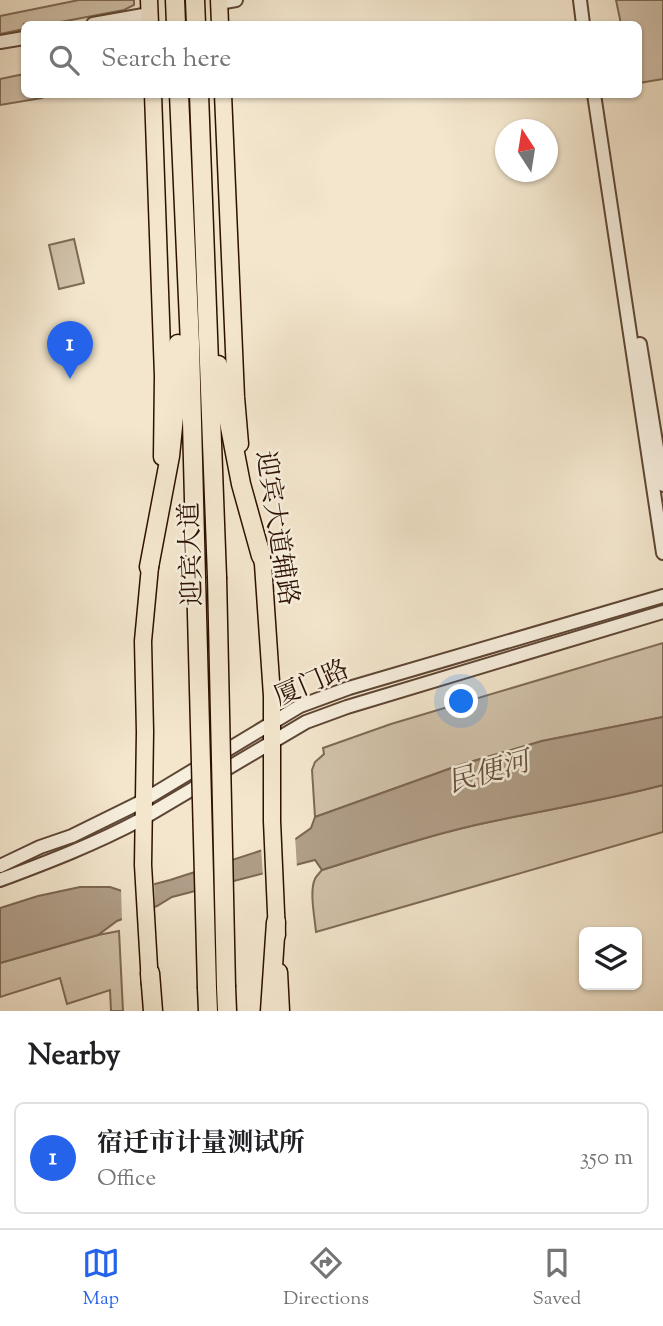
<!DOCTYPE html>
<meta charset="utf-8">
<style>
body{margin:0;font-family:"Sorts Mill Goudy","Noto Serif SC",serif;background:#f6f6f6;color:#202124}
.controls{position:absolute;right:21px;bottom:21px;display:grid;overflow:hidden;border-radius:10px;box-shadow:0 2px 5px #0004}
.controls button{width:63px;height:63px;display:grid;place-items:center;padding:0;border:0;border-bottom:2px solid #e0e0e0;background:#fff;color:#202124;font:35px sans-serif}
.compass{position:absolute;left:495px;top:119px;width:63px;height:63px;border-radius:50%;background:#fff;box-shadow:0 2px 5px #0004;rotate:348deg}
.you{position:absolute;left:462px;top:702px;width:24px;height:24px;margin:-18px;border:5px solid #fff;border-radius:50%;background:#1a73e8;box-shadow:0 0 0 10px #1a73e833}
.badge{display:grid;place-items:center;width:46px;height:46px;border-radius:50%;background:#2563eb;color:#fff;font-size:23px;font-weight:700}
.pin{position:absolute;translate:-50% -58px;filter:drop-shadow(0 2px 4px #0008)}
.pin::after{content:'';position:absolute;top:37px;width:24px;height:21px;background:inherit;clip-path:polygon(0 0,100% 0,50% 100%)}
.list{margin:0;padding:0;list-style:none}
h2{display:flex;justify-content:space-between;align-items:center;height:91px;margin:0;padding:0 28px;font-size:30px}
h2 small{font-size:23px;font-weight:400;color:#757577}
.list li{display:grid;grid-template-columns:46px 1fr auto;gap:21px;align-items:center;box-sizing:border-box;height:112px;margin:0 14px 14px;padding:0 14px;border:2px solid #e0e0e0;border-radius:10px}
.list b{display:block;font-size:26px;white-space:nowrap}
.list p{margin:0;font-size:23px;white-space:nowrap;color:#757577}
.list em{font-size:23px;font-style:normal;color:#757577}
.icon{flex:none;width:38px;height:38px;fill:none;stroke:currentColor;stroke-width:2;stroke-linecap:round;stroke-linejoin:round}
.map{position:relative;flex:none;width:663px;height:1011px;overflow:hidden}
.search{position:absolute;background:#fff;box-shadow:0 2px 5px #0004;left:21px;right:21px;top:21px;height:77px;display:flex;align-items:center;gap:18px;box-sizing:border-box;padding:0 24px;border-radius:10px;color:#757577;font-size:26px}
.sheet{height:217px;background:#fff}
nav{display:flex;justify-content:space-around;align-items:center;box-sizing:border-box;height:98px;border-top:2px solid #e0e0e0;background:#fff;font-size:19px;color:#757577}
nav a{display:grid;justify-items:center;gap:4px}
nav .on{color:#2563eb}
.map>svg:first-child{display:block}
</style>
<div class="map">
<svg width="663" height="1011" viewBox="0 0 663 1011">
<rect width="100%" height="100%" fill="#f3e6cd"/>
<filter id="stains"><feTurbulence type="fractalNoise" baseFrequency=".00286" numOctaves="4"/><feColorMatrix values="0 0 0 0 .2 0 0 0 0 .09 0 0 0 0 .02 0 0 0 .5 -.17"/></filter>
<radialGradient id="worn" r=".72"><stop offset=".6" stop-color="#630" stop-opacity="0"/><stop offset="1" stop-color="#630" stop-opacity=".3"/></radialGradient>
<g fill="#d1c2aa" stroke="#7f6a56" stroke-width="2">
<polygon points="79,0 134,0 134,5 124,10 50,24 24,24 24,29 0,34 0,16"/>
<polygon points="616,0 663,0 663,79 639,83 638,24 621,24"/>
<polygon points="24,74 24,94 41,95 42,98 0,105 0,79"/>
<polygon points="74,239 84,283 59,289 49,245"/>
<polygon points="663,643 663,717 542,741 460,765 315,817 312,770 315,762 324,754 323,748 391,724"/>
<path d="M 663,785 L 663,832 L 316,932 C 315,919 309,891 315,879 C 315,878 321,871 322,870 C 379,852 435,833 494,821 C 550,809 607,800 663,785 Z"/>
<polygon points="119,931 123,1011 111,1011 110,990 67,1004 60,978 0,997 0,963 98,935"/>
</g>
<path fill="#b09e88" stroke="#7c6652" stroke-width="2" d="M 663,717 L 663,785 C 607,800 550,809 494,821 C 435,833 379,852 322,870 L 315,860 L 172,897 L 157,906 L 117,921 L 98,935 L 0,963 L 0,908 L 38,896 L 80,887 L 110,887 L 125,892 L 170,880 L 294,840 L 311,828 L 315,817 L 460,765 L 542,741 Z"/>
<g fill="#f3e6cd">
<polygon points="295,835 297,868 263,877 261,847"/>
<polygon points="154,881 155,910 122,923 121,887 125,888"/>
</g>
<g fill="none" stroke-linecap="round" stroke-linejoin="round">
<defs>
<g id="minor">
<polyline points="580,0 583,24"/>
<polyline points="219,3 236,0"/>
<polyline points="93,24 149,14"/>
<polyline points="0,42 24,38"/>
<polyline points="594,94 663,553"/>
<polyline points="640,344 663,485"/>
<polyline points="0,866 40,847 72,836 139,803 300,706 349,688 663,596"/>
<path d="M 0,880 C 48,862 95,844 140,820 L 306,722 L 347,707 L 663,612"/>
</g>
<g id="major">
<polyline points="149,0 150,24"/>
<polyline points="219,0 220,24"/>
<polyline points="153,94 163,376 162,457"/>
<polyline points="223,94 236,397 240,444"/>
<polyline points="259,545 263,564 272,696 272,821 277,935"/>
<polyline points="279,972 281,1011"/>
<polyline points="150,984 143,865 145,732 143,641 151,556"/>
</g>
<g id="highway">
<polyline points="175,0 176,24"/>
<polyline points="195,0 196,24"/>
<polyline points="179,94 190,344 196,577"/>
<polyline points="199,94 217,577"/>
<polyline points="218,365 241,484 261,556"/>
<polyline points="149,567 170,456 177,388 178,344"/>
<polyline points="150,973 153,1011"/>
<polyline points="226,987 227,1011"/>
<polyline points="207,988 208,1011"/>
<polyline points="270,1011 276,922"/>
</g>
</defs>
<use href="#minor" stroke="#5e4634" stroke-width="16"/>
<use href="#major" stroke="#2d1101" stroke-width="19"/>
<use href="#highway" stroke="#2d1101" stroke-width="21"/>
<use href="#minor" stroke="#f7efde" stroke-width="12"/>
<use href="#major" stroke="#f3e6cd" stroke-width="16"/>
<use href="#highway" stroke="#f3e6cd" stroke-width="18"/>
<defs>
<g id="highway-bridge">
<polyline points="196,577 207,988"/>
<polyline points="217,577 226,987"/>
</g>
</defs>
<use href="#highway-bridge" stroke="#2d1101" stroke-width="21" stroke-linecap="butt"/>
<use href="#highway-bridge" stroke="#f3e6cd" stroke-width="18"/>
</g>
<g text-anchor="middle" stroke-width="5" stroke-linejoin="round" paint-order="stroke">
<g font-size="26" fill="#2d1101" stroke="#f7efde">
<text transform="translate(278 528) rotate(81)" y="9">迎宾大道辅路</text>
<text transform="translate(190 554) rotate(-92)" y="9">迎宾大道</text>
<text transform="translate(311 682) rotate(-23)" y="9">厦门路</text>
</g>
<g font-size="28" font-style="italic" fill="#68503e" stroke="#f7efde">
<text transform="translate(488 771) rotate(-16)" y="10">民便河</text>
</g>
</g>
<rect width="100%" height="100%" filter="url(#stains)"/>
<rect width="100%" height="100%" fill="url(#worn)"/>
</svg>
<div class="controls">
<button><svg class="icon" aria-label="layers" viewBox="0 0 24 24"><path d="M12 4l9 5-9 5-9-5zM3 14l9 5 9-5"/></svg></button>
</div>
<svg class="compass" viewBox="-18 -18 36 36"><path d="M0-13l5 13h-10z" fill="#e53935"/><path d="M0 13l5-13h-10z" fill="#757577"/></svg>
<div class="you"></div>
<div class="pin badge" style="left:70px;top:379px">1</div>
<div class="search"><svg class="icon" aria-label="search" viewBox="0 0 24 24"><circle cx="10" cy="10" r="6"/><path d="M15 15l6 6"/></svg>Search here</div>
</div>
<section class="sheet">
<h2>Nearby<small></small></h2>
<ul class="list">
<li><span class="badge">1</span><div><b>宿迁市计量测试所</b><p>Office</p></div><em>350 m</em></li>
</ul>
</section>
<nav>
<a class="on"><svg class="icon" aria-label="map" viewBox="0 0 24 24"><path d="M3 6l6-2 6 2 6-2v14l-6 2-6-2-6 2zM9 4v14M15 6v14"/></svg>Map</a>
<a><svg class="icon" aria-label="directions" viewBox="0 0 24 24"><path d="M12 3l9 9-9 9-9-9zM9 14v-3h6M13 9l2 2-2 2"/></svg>Directions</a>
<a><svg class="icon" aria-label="saved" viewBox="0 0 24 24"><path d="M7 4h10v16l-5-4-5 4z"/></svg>Saved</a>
</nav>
